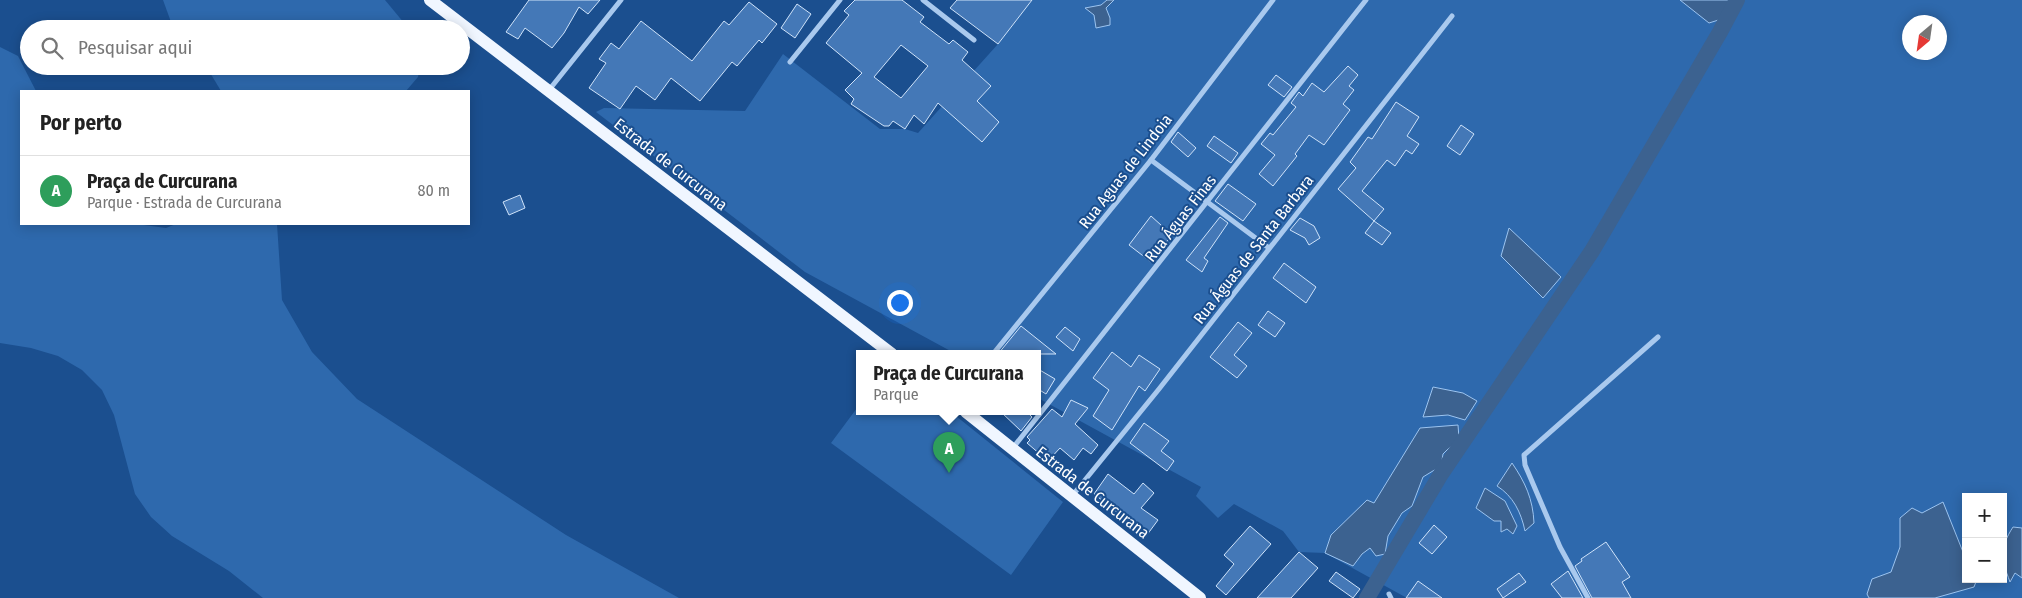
<!DOCTYPE html>
<html lang="pt">
<meta charset="utf-8">
<style>
body{margin:0;font-family:"Fira Sans Condensed",sans-serif;background:#f6f6f6;color:#222}
.controls{position:absolute;right:15px;bottom:15px;display:grid;overflow:hidden;border-radius:0px;box-shadow:0 2px 12px #0003}
.controls button{width:45px;height:45px;display:grid;place-items:center;padding:0;border:0;border-bottom:1px solid #e0e0e0;background:#fff;color:#222;font:25px sans-serif}
.compass{position:absolute;left:1902px;top:15px;width:45px;height:45px;border-radius:50%;background:#fff;box-shadow:0 2px 12px #0003;rotate:209deg}
.you{position:absolute;left:899px;top:302px;width:18px;height:18px;margin:-12px;border:4px solid #fff;border-radius:50%;background:#1a73e8;box-shadow:0 0 0 8px #1a73e833}
.badge{display:grid;place-items:center;width:32px;height:32px;border-radius:50%;background:#857141;color:#fff;font-size:16px;font-weight:700}
.pin{position:absolute;translate:-50% -41px;filter:drop-shadow(0 1px 2px #0008)}
.pin::after{content:'';position:absolute;top:26px;width:18px;height:15px;background:inherit;clip-path:polygon(0 0,100% 0,50% 100%)}
.popup{position:absolute;left:856px;top:350px;width:185px;height:65px;box-sizing:border-box;display:grid;place-content:center;border-radius:0px;background:#fff;filter:drop-shadow(0 1px 4px #0005);font-size:16px;white-space:nowrap;color:#767676}
.popup b{font-size:19px;color:#222}
.popup::after{content:'';position:absolute;left:50%;top:100%;margin-left:-10px;border:10px solid transparent;border-top-color:#fff}
.list{margin:0;padding:0;list-style:none}
h2{display:flex;justify-content:space-between;align-items:center;height:65px;margin:0;padding:0 20px;font-size:21px}
h2 small{font-size:16px;font-weight:400;color:#767676}
.list li{display:grid;grid-template-columns:32px 1fr auto;gap:15px;align-items:center;box-sizing:border-box;height:70px;padding:0 20px;border-top:1px solid #e0e0e0}
.list b{display:block;font-size:19px;white-space:nowrap}
.list p{margin:0;font-size:16px;white-space:nowrap;color:#767676}
.list em{font-size:16px;font-style:normal;color:#767676}
.icon{flex:none;width:28px;height:28px;fill:none;stroke:currentColor;stroke-width:2;stroke-linecap:round;stroke-linejoin:round}
.map{position:relative;flex:none;width:2022px;height:598px;overflow:hidden}
.search{position:absolute;background:#fff;box-shadow:0 2px 12px #0003;left:20px;top:20px;width:450px;height:55px;display:flex;align-items:center;gap:12px;box-sizing:border-box;padding:0 18px;border-radius:28px;color:#767676;font-size:19px}
.panel{position:absolute;background:#fff;box-shadow:0 2px 12px #0003;left:20px;top:90px;width:450px;height:135px;border-radius:0px}
.map>svg:first-child{display:block}
</style>
<div class="map">
<svg width="2022" height="598" viewBox="0 0 2022 598">
<rect width="100%" height="100%" fill="#1b4f8f"/>
<g fill="#2e69ad" fill-rule="evenodd">
<polygon points="163,0 385,0 409,29 176,29 171,22"/>
<path d="M 1032,0 L 2022,0 L 2022,598 L 1407,598 L 1325,553 L 1299,552 L 1283,531 L 1234,504 L 1218,518 L 1196,496 L 1201,487 L 1038,398 L 1038,354 L 956,354 L 805,272 L 596,112 L 604,108 L 745,111 L 783,54 L 880,129 L 905,129 L 918,133 L 998,44 ZM 1910,22 L 1940,22 L 1940,52 L 1910,52 ZM 1966,497 L 2003,497 L 2003,579 L 1966,579 Z"/>
<polygon points="0,47 18,56 36,91 21,91 21,224 136,224 166,228 176,224 277,224 282,300 312,352 357,399 566,535 679,598 263,598 229,571 172,536 151,517 135,494 114,415 102,390 82,370 58,356 31,348 0,343"/>
<polygon points="206,66 420,66 418,77 406,91 221,91"/>
<polygon points="860,404 860,412 951,412 1063,502 1011,575 831,443"/>
</g>
<g fill="#3c6290" stroke="#9cc4f0">
<polygon points="1107,0 1114,0 1106,8 1110,18 1110,25 1096,28 1094,15 1085,8 1101,5"/>
<polygon points="1680,0 1738,0 1728,17 1709,23"/>
<polygon points="1509,228 1561,277 1543,298 1501,256"/>
<polygon points="1433,387 1463,393 1477,401 1465,420 1448,415 1423,417"/>
<polygon points="1458,425 1459,438 1443,454 1441,466 1423,477 1412,506 1402,513 1388,536 1385,554 1376,556 1370,548 1362,554 1353,566 1325,553 1331,535 1367,500 1374,503 1420,428"/>
<path d="M 1512,463 C 1525,482 1533,499 1534,523 L 1525,531 C 1521,512 1513,496 1497,486 Z"/>
<polygon points="1485,488 1505,501 1517,526 1513,534 1507,529 1501,532 1501,521 1494,521 1476,508"/>
<polygon points="1943,502 1963,552 1966,552 1966,579 1977,579 1974,587 1935,598 1869,598 1867,594 1872,579 1891,572 1900,547 1900,518 1912,508 1922,513"/>
<path d="M 2013,527 L 2022,528 L 2022,578 L 2015,573 L 2010,582 C 2001,558 1999,549 2013,527 Z"/>
</g>
<g fill="none" stroke-linecap="round" stroke-linejoin="round">
<polyline stroke="#3c6290" stroke-width="16" points="1367,598 1441,474 1592,251 1720,32 1737,0"/>
</g>
<g fill="#4478b7" stroke="#cfe3fa" fill-rule="evenodd">
<polygon points="529,0 600,0 588,14 579,7 564,33 552,48 525,28 518,39 506,32"/>
<path d="M 855,0 L 902,0 L 924,17 L 920,22 L 949,44 L 953,40 L 968,52 L 962,60 L 991,86 L 977,101 L 999,122 L 982,142 L 938,103 L 924,124 L 914,115 L 905,129 L 893,121 L 889,126 L 884,126 L 851,104 L 854,99 L 845,90 L 862,73 L 826,43 L 849,15 L 844,11 ZM 901,45 L 928,66 L 901,98 L 874,77 Z"/>
<polygon points="957,0 1032,0 998,44 950,8"/>
<polygon points="749,2 777,24 762,43 759,40 737,66 732,62 700,101 671,78 655,100 636,86 620,109 589,88 606,63 599,59 611,43 619,49 641,21 692,61 724,21 729,25"/>
<polygon points="797,4 811,14 795,38 781,28"/>
<polygon points="1348,66 1358,75 1349,86 1354,90 1343,104 1350,110 1324,145 1309,135 1295,154 1297,156 1273,186 1259,174 1275,155 1261,144 1270,133 1273,135 1296,107 1291,103 1299,92 1303,96 1312,83 1324,92"/>
<polygon points="1276,75 1292,87 1284,97 1268,85"/>
<polygon points="1396,102 1419,117 1407,136 1419,144 1412,154 1406,150 1395,166 1387,160 1362,191 1384,209 1374,221 1338,189 1356,168 1350,162 1368,137 1372,139"/>
<polygon points="1461,125 1474,134 1460,155 1447,146"/>
<polygon points="1178,132 1196,148 1188,157 1171,142"/>
<polygon points="1214,136 1238,153 1231,163 1207,146"/>
<polygon points="1228,184 1256,204 1243,221 1215,201"/>
<polygon points="520,195 525,208 509,215 503,202"/>
<polygon points="1151,216 1172,235 1151,262 1129,245"/>
<polygon points="1220,217 1228,223 1204,258 1208,261 1202,272 1186,260"/>
<polygon points="1300,218 1314,226 1320,238 1309,245 1305,238 1290,230"/>
<polygon points="1374,221 1391,233 1382,245 1365,233"/>
<polygon points="1284,263 1316,287 1306,303 1273,278"/>
<polygon points="1268,311 1285,323 1275,337 1258,325"/>
<polygon points="1238,322 1252,333 1234,355 1247,366 1237,378 1210,357"/>
<polygon points="1021,326 1056,354 998,354"/>
<polygon points="1065,327 1080,339 1073,351 1056,337"/>
<polygon points="1112,352 1131,367 1139,355 1160,369 1145,391 1139,386 1112,430 1093,416 1109,390 1093,378"/>
<polygon points="1038,369 1055,379 1046,394 1038,389"/>
<polygon points="1071,400 1088,408 1075,424 1098,445 1091,454 1083,448 1074,460 1060,448 1048,461 1027,443 1030,440 1027,437 1052,409 1062,417"/>
<polygon points="1001,412 1027,412 1032,417 1021,431"/>
<polygon points="1144,423 1169,441 1161,451 1174,461 1167,471 1130,443"/>
<polygon points="1108,474 1134,494 1143,483 1154,493 1141,508 1158,520 1144,539 1117,512 1094,494"/>
<polygon points="1434,525 1447,537 1432,554 1419,543"/>
<polygon points="1250,526 1271,544 1226,595 1216,586 1234,564 1224,555"/>
<polygon points="1606,542 1630,577 1622,582 1631,598 1592,598 1575,566 1582,561 1581,559"/>
<polygon points="1299,552 1318,568 1291,598 1257,598"/>
<polygon points="1568,571 1583,598 1562,598 1551,584"/>
<polygon points="1336,572 1360,589 1353,598 1329,581"/>
<polygon points="1519,573 1526,582 1503,598 1497,589"/>
<polygon points="1418,581 1442,598 1406,598"/>
</g>
<g fill="none" stroke-linecap="round" stroke-linejoin="round">
<g stroke="#a9c9ee" stroke-width="5">
<polyline points="923,0 974,40"/>
<polyline points="790,62 840,0"/>
<polyline points="549,90 621,0"/>
<polyline points="1151,160 1269,248"/>
<polyline points="993,354 1151,160 1273,0"/>
<polyline points="1012,449 1366,0"/>
<polyline points="1072,496 1159,389 1452,16"/>
<polyline points="1389,594 1391,598"/>
<polyline points="1588,598 1560,547 1525,465 1524,455 1658,337"/>
</g>
<g stroke="#f0f6ff" stroke-width="12">
<polyline points="430,0 892,354"/>
<polyline points="966,412 1200,598"/>
</g>
</g>
<g text-anchor="middle" stroke-width="4" stroke-linejoin="round" paint-order="stroke">
<g font-size="16" fill="#fff" stroke="#1b4f8f">
<text transform="translate(671 164) rotate(38)" y="6">Estrada de Curcurana</text>
<text transform="translate(1125 171) rotate(-52)" y="6">Rua Aguas de Lindoia</text>
<text transform="translate(1180 218) rotate(-52)" y="6">Rua Águas Finas</text>
<text transform="translate(1253 249) rotate(-52)" y="6">Rua Águas de Santa Barbara</text>
<text transform="translate(1093 492) rotate(38)" y="6">Estrada de Curcurana</text>
</g>
</g>
</svg>
<div class="controls">
<button>+</button>
<button>−</button>
</div>
<svg class="compass" viewBox="-18 -18 36 36"><path d="M0-13l5 13h-10z" fill="#e53935"/><path d="M0 13l5-13h-10z" fill="#767676"/></svg>
<div class="you"></div>
<div class="pin badge" style="left:949px;top:473px;background:#2e9e5b">A</div>
<div class="popup"><b>Praça de Curcurana</b>Parque</div>
<div class="search"><svg class="icon" aria-label="search" viewBox="0 0 24 24"><circle cx="10" cy="10" r="6"/><path d="M15 15l6 6"/></svg>Pesquisar aqui</div>
<section class="panel">
<h2>Por perto<small></small></h2>
<ul class="list">
<li><span class="badge" style="background:#2e9e5b">A</span><div><b>Praça de Curcurana</b><p>Parque · Estrada de Curcurana</p></div><em>80 m</em></li>
</ul>
</section>
</div>
